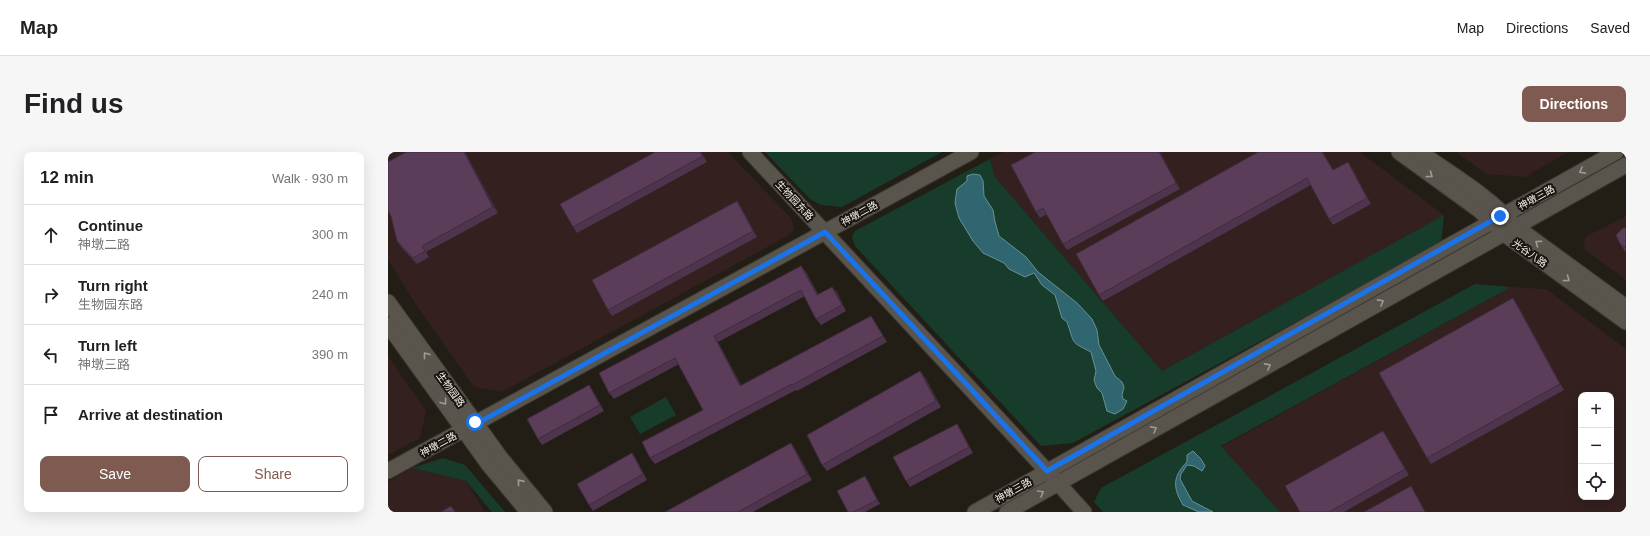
<!DOCTYPE html>
<meta charset="utf-8">
<style>
body{margin:0;font-family:Helvetica,"Noto Sans SC",sans-serif;background:#f6f6f6;color:#202124}
.controls{position:absolute;right:12px;bottom:12px;display:grid;overflow:hidden;border-radius:8px;box-shadow:0 4px 16px #0002}
.controls button{width:36px;height:36px;display:grid;place-items:center;padding:0;border:0;border-bottom:1px solid #e0e0e0;background:#fff;color:#202124;font:20px sans-serif}
.stop{position:absolute;width:12px;height:12px;margin:-9px;border:3px solid #1a73e8;border-radius:50%;background:#fff}
.stop.end{background:#1a73e8;border-color:#fff;box-shadow:0 1px 4px #0008}
.list{margin:0;padding:0;list-style:none}
h2{display:flex;justify-content:space-between;align-items:center;height:52px;margin:0;padding:0 16px;font-size:17px}
h2 small{font-size:13px;font-weight:400;color:#757577}
.list li{display:grid;grid-template-columns:26px 1fr auto;gap:12px;align-items:center;box-sizing:border-box;height:60px;padding:0 16px;border-top:1px solid #e0e0e0}
.list b{display:block;font-size:15px;white-space:nowrap}
.list p{margin:0;font-size:13px;white-space:nowrap;color:#757577}
.list em{font-size:13px;font-style:normal;color:#757577}
.actions{display:flex;gap:8px;padding:12px 16px}
.actions a{flex:1;padding:9px 0;border:1px solid #7f5a50;border-radius:8px;text-align:center;font-size:14px;color:#7f5a50}
.actions .main{background:#7f5a50;color:#fff}
.icon{flex:none;width:22px;height:22px;fill:none;stroke:currentColor;stroke-width:2;stroke-linecap:round;stroke-linejoin:round}
.map{position:relative;flex:none;width:1238px;height:360px;overflow:hidden;border-radius:8px}
header{display:flex;align-items:center;gap:24px;box-sizing:border-box;height:56px;padding:0 20px;background:#fff;border-bottom:1px solid #e0e0e0}
header strong{font-size:19px}
nav{display:flex;gap:22px;margin-inline-start:auto;font-size:14px}
.intro{display:flex;align-items:center;justify-content:space-between;box-sizing:border-box;height:96px;padding:0 24px}
h1{margin:0;font-size:28px}
.button{padding:10px 18px;border-radius:8px;background:#7f5a50;color:#fff;font-size:14px;font-weight:700}
main{display:flex;gap:24px;padding:0 24px}
aside{flex:1;background:#fff;border-radius:8px;box-shadow:0 4px 16px #0002}
.map>svg:first-child{display:block}
</style>
<header>
<strong>Map</strong>
<nav><a>Map</a><a>Directions</a><a>Saved</a></nav>
</header>
<div class="intro"><h1>Find us</h1><a class="button">Directions</a></div>
<main>
<aside>
<h2>12 min<small>Walk · 930 m</small></h2>
<ul class="list">
<li><svg class="icon" aria-label="ahead" viewBox="0 0 24 24"><path d="M12 20V5M6 11l6-6 6 6"/></svg><div><b>Continue</b><p>神墩二路</p></div><em>300 m</em></li>
<li><svg class="icon" aria-label="right" viewBox="0 0 24 24"><path d="M7 20v-9h11M14 6l5 5-5 5"/></svg><div><b>Turn right</b><p>生物园东路</p></div><em>240 m</em></li>
<li><svg class="icon" aria-label="left" viewBox="0 0 24 24"><path d="M17 20v-9H6M10 6l-5 5 5 5"/></svg><div><b>Turn left</b><p>神墩三路</p></div><em>390 m</em></li>
<li><svg class="icon" aria-label="arrive" viewBox="0 0 24 24"><path d="M6 21V4h12l-3 4 3 4H6"/></svg><div><b>Arrive at destination</b></div></li>
</ul>
<div class="actions"><a class="main">Save</a><a>Share</a></div>
</aside>
<div class="map">
<svg width="1238" height="360" viewBox="0 0 1238 360">
<rect width="100%" height="100%" fill="#221e16"/>
<g fill="#33201f" fill-rule="evenodd">
<polygon points="0,0 340,0 403,66 406,77 403,82 114,240 86,235 31,157 0,108"/>
<polygon points="615,0 972,0 1056,63 774,219 607,25 602,7"/>
<polygon points="1068,0 1180,0 1137,25 1098,22"/>
<polygon points="1238,64 1238,128 1196,97 1197,85"/>
<path d="M 1123,135 L 1158,137 L 1238,197 L 1238,360 L 892,360 L 833,295 ZM 1193,243 L 1223,243 L 1223,345 L 1193,345 Z"/>
<polygon points="0,204 38,259 32,286 0,303"/>
<polygon points="24,316 78,329 97,360 0,360 0,330"/>
</g>
<g fill="#173c2b">
<polygon points="377,0 554,0 454,55 433,53 422,47"/>
<polygon points="602,7 607,25 774,219 1056,63 1053,91 685,291 653,294 467,94 464,85 467,79"/>
<polygon points="1087,132 1123,135 833,294 892,360 715,360 706,350 713,336"/>
<polygon points="278,245 288,263 252,282 242,265"/>
<polygon points="55,306 77,313 117,360 104,360 78,329 24,316"/>
</g>
<g fill="#30666f" stroke="#6b9095">
<path d="M 585,22 L 592,23 L 595,29 L 596,44 L 605,58 L 607,70 L 611,84 L 638,105 L 650,120 L 689,151 L 704,167 L 709,178 L 711,193 L 727,224 L 734,230 L 736,235 L 734,243 L 735,247 L 739,249 L 735,257 L 727,262 L 719,259 L 714,241 L 709,236 L 706,228 L 708,219 L 703,200 C 681,189 687,192 679,170 L 674,166 L 667,143 L 654,133 L 646,121 L 637,125 L 621,117 L 616,111 L 595,101 L 585,89 L 571,66 L 567,51 L 569,37 L 579,29 L 579,24 Z"/>
<path d="M 805,299 L 813,307 L 817,314 L 814,319 L 806,314 L 799,313 L 793,322 L 792,327 L 804,349 L 825,360 L 811,360 L 795,353 C 785,336 784,325 799,310 L 799,303 Z"/>
</g>
<g fill="none" stroke-linecap="round" stroke-linejoin="round">
<defs>
<g id="secondary">
<polyline points="362,0 659,319 696,360"/>
<polyline points="1011,0 1091,58 1119,84 1238,170"/>
<path d="M 1032,0 C 1064,23 1101,44 1127,74 L 1238,155"/>
<polyline points="0,150 112,305 157,360"/>
<polyline points="0,173 101,313 140,360"/>
<polyline points="0,319 583,0"/>
<polyline points="587,360 1228,0"/>
<polyline points="619,360 1238,13"/>
</g>
</defs>
<use href="#secondary" stroke="#3a3732" stroke-width="17"/>
<use href="#secondary" stroke="#59544c" stroke-width="15"/>
</g>
<g fill="#4e344d">
<polygon points="77,0 110,61 38,100 41,105 29,112 13,95 9,89 3,64"/>
<polygon points="267,0 313,0 319,10 189,81 185,75"/>
<polygon points="772,0 792,37 679,98 675,92 659,62 652,66 648,60 623,13"/>
<polygon points="870,0 935,0 945,18 964,16 983,52 945,73 941,67 923,33 715,149 711,143"/>
<polygon points="353,55 369,85 224,164 220,158"/>
<polygon points="1238,76 1238,100 1236,98 1232,92"/>
<polygon points="413,114 418,120 430,142 449,140 458,159 433,173 428,167 417,144 330,190 353,233 483,164 487,170 499,190 409,239 408,238 267,312 262,306 315,258 291,212 226,247 221,241"/>
<polygon points="1129,152 1176,238 1043,312 1039,306"/>
<polygon points="537,225 553,255 439,319 434,313"/>
<polygon points="201,233 205,239 216,259 154,293 150,287"/>
<polygon points="569,272 573,278 585,301 522,335 518,329"/>
<polygon points="995,279 999,285 1021,323 956,360 912,360"/>
<polygon points="407,297 424,328 365,360 277,360"/>
<polygon points="244,301 248,307 259,328 205,359 201,353"/>
<polygon points="480,329 492,352 477,360 460,360"/>
</g>
<g fill="#402b3e">
<polygon points="76,0 77,0 110,61 105,55"/>
<polygon points="312,0 313,0 319,10 315,4"/>
<polygon points="771,0 772,0 792,37 788,31"/>
<polygon points="934,0 935,0 949,24 945,18"/>
<polygon points="960,10 964,16 983,52 979,46"/>
<polygon points="349,49 353,55 369,85 365,79"/>
<polygon points="413,114 418,120 433,149 429,143"/>
<polygon points="444,135 449,140 458,159 454,153"/>
<polygon points="1125,146 1129,152 1176,238 1172,232"/>
<polygon points="326,184 330,190 356,240 352,234"/>
<polygon points="532,219 537,225 553,255 548,249"/>
<polygon points="201,233 205,239 216,259 212,253"/>
<polygon points="569,272 573,278 585,301 581,295"/>
<polygon points="995,279 999,285 1021,323 1017,317"/>
<polygon points="403,291 407,297 424,328 419,322"/>
<polygon points="244,301 248,307 259,328 255,322"/>
<polygon points="477,324 480,329 492,352 489,348"/>
<polygon points="1023,334 1027,340 1038,360 1037,360"/>
</g>
<g fill="#5b3d59" stroke="#402b3e">
<polygon points="18,0 76,0 105,55 34,94 37,99 25,106 9,89 3,64 0,59 0,10"/>
<polygon points="267,0 312,0 315,4 185,75 172,52"/>
<polygon points="647,0 771,0 788,31 675,92 655,56 648,60 623,13"/>
<polygon points="870,0 934,0 945,18 960,10 979,46 941,67 919,26 711,143 688,102"/>
<polygon points="349,49 365,79 220,158 204,128"/>
<polygon points="1235,76 1238,76 1238,96 1232,92 1228,83"/>
<polygon points="413,114 429,143 444,135 454,153 428,167 413,138 326,184 352,234 483,164 495,184 404,233 404,232 262,306 254,290 315,258 287,206 221,241 211,221"/>
<polygon points="1125,146 1172,232 1039,306 991,221"/>
<polygon points="532,219 548,249 434,313 419,283"/>
<polygon points="201,233 212,253 150,287 139,267"/>
<polygon points="569,272 581,295 518,329 505,305"/>
<polygon points="995,279 1017,317 941,360 912,360 897,334"/>
<polygon points="403,291 419,322 350,360 277,360"/>
<polygon points="244,301 255,322 201,353 189,332"/>
<polygon points="477,324 489,348 465,360 460,360 449,339"/>
<polygon points="1023,334 1037,360 976,360"/>
<polygon points="63,354 67,360 53,360"/>
</g>
<defs><path id="oneway-chevron" d="M-2-3.5L2.5 0L-2 3.5" fill="none" stroke-width="1.6" stroke-linecap="round" stroke-linejoin="round"/></defs>
<g stroke="#9f9b94">
<use href="#oneway-chevron" transform="translate(1194 19) rotate(151)"/>
<use href="#oneway-chevron" transform="translate(1042 23) rotate(36)"/>
<use href="#oneway-chevron" transform="translate(1150 91) rotate(-144)"/>
<use href="#oneway-chevron" transform="translate(1179 127) rotate(36)"/>
<use href="#oneway-chevron" transform="translate(993 150) rotate(-29)"/>
<use href="#oneway-chevron" transform="translate(38 203) rotate(-126)"/>
<use href="#oneway-chevron" transform="translate(880 214) rotate(-29)"/>
<use href="#oneway-chevron" transform="translate(56 250) rotate(54)"/>
<use href="#oneway-chevron" transform="translate(766 277) rotate(-29)"/>
<use href="#oneway-chevron" transform="translate(132 330) rotate(-129)"/>
<use href="#oneway-chevron" transform="translate(653 341) rotate(-30)"/>
</g>
<g fill="none" stroke-linecap="round" stroke-linejoin="round">
<polyline stroke="#1a73e8" stroke-width="5" points="87,270 88,272 437,80 659,319 1112,64"/>
</g>
<g text-anchor="middle" stroke-width="4" stroke-linejoin="round" paint-order="stroke">
<g font-size="10" fill="#f5f2ed" stroke="#19140d">
<text transform="translate(1148 45) rotate(-29)" y="4">神墩三路</text>
<text transform="translate(407 48) rotate(47)" y="4">生物园东路</text>
<text transform="translate(471 61) rotate(-29)" y="4">神墩二路</text>
<text transform="translate(1142 101) rotate(36)" y="4">光谷八路</text>
<text transform="translate(63 237) rotate(54)" y="4">生物园路</text>
<text transform="translate(50 292) rotate(-29)" y="4">神墩二路</text>
<text transform="translate(625 338) rotate(-29)" y="4">神墩三路</text>
</g>
</g>
</svg>
<div class="controls">
<button>+</button>
<button>−</button>
<button><svg class="icon" aria-label="locate" viewBox="0 0 24 24"><circle cx="12" cy="12" r="6"/><path d="M12 2v4M12 18v4M2 12h4M18 12h4"/></svg></button>
</div>
<div class="stop" style="left:87px;top:270px"></div>
<div class="stop end" style="left:1112px;top:64px"></div>
</div>
</main>
